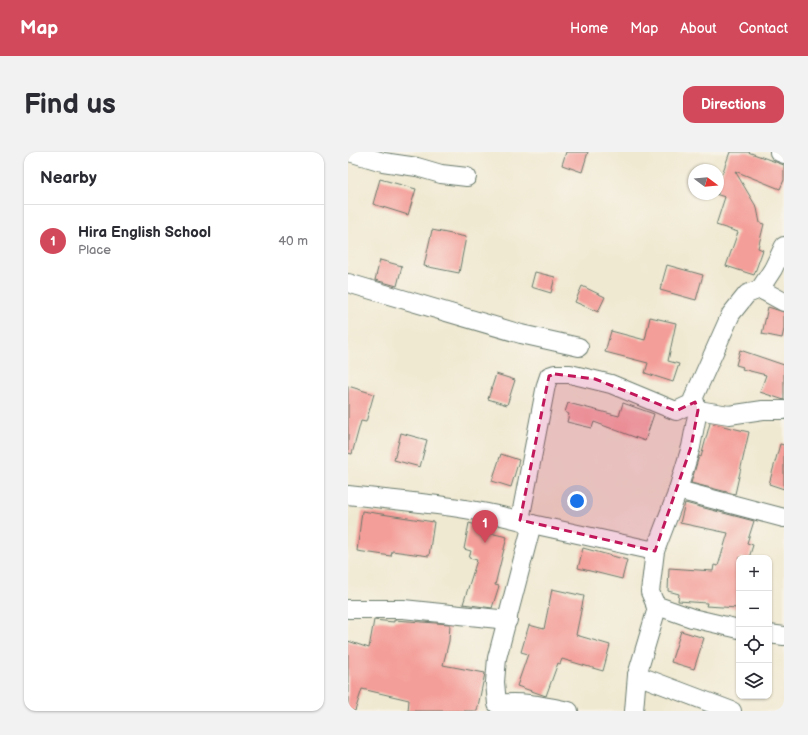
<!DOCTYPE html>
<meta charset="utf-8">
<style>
body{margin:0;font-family:"Balsamiq Sans",sans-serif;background:#f2f2f3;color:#2b2b33}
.controls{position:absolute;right:12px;bottom:12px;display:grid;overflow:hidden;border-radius:8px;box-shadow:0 1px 3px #0004}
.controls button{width:36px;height:36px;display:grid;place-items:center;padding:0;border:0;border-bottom:1px solid #e1e1e2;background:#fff;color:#2b2b33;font:20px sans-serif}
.compass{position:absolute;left:340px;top:12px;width:36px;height:36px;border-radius:50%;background:#fff;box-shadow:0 1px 3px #0004;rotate:106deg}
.you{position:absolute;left:229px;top:349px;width:14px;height:14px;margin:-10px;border:3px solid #fff;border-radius:50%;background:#1a73e8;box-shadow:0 0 0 6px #1a73e833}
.badge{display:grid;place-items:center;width:26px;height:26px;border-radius:50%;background:#d1495b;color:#fff;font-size:13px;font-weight:700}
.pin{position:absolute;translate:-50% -33px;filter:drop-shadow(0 1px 2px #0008)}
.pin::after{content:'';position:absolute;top:21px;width:14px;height:12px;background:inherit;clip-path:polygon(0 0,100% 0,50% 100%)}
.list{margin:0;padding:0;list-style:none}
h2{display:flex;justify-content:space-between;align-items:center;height:52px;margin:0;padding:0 16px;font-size:17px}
h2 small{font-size:13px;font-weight:400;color:#7c7c81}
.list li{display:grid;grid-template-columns:26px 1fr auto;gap:12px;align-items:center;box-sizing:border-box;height:72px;padding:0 16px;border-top:1px solid #e1e1e2}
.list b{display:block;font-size:15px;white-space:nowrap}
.list p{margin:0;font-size:13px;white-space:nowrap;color:#7c7c81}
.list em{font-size:13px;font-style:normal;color:#7c7c81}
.icon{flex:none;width:22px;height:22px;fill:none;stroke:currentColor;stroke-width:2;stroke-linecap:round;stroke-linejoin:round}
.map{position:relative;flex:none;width:436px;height:559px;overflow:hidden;border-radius:12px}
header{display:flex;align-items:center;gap:24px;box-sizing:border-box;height:56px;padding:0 20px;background:#d1495b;color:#fff}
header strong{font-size:19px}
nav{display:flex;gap:22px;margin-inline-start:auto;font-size:14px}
.intro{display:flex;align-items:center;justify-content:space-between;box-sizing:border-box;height:96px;padding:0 24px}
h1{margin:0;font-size:28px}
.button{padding:10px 18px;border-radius:12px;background:#d1495b;color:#fff;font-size:14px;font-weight:700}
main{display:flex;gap:24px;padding:0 24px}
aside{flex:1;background:#fff;border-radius:12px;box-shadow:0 1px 3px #0004}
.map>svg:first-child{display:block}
</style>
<header>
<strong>Map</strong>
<nav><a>Home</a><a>Map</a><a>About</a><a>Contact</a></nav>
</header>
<div class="intro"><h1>Find us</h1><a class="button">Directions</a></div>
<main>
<aside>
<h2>Nearby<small></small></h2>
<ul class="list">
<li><span class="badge">1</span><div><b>Hira English School</b><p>Place</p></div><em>40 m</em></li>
</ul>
</aside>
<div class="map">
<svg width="436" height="559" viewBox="0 0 436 559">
<rect width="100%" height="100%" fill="#f7f3e8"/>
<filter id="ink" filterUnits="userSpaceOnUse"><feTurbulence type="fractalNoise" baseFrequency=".025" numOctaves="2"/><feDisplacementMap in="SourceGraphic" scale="8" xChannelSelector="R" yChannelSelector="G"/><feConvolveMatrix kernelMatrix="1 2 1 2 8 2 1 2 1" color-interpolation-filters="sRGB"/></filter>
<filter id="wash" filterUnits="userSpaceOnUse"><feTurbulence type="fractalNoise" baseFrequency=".012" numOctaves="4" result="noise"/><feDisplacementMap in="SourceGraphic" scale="16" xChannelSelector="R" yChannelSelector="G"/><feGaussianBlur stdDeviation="0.9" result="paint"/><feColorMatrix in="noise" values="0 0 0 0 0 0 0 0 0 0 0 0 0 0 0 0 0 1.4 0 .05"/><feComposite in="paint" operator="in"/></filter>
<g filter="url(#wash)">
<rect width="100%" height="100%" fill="#f0e9d2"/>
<g id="blocks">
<g fill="#f49e99">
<polygon points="218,0 240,0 234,20 214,13"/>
<polygon points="382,0 400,0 436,13 436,28 432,37 387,19 409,56 412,71 416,72 410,96 415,98 406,123 378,114 390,80 368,73 377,45 367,42 370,42 370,21 374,22"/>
<polygon points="32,27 68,37 60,63 25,52"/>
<polygon points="84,78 118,85 111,121 76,114"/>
<polygon points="32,108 54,114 49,134 27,128"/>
<polygon points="319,113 355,123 348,148 312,138"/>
<polygon points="187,120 207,125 203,141 183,135"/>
<polygon points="234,134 257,145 250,160 227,150"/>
<polygon points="420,155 436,160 436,177 434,186 414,182"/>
<polygon points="302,165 328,171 320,209 331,212 325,230 297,221 300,211 257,200 263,179 297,188"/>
<polygon points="392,198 436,213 436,248 412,240 418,223 394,217 395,215 388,213"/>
<polygon points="148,222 167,228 159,253 140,247"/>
<polygon points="0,234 26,242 18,270 13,269 4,302 0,301"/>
<polygon points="220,251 271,264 275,251 306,262 297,289 246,270 244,276 219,270 221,262 217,260"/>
<polygon points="362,271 401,280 387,342 343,331 351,304 353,305"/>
<polygon points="53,281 79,288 72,315 46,308"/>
<polygon points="432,292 436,293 436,337 421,332"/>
<polygon points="153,302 171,308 163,335 144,329"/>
<polygon points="337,351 406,369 399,391 405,393 401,406 391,406 390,456 358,454 359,451 330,449 331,442 320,439 321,416 365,419 366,413 370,414 380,381 332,371"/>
<polygon points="14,359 86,370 81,404 44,399 43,404 9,399"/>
<polygon points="121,371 143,377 142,381 159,385 147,433 151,434 144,456 115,452 129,408 121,406 123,399 116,397"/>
<polygon points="235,396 279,408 274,427 230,416"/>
<polygon points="204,437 236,444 228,483 262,493 255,519 214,507 212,512 210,511 198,544 169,534 180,502 173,500 181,473 196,477"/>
<polygon points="26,468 46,470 46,468 102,472 101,489 95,513 137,521 129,559 60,559 61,548 14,537 7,559 0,559 0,489 21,496"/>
<polygon points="333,479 356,486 346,517 323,510"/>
</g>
</g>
</g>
<g filter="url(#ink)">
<use href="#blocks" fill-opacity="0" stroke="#68796b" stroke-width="1"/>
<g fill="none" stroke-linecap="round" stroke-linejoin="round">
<defs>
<g id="minor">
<polyline points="1,0 35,10 69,15 93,22 119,25"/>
<polyline points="431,0 436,2"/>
<polyline points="0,131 173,182 231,195"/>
<polyline points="412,137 436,150"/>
<polyline points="350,258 381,263 415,258 436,258"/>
<polyline points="330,338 436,366"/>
<path d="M 0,343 C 61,350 125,354 184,372 L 307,399"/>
<polyline points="172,368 198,233 201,224 207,222 222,222 263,232 328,259 347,250"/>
<path d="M 184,372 L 149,506 L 147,530 L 149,552 C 174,549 196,554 221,559"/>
<polyline points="307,453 344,466 391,477"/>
<polyline points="0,457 55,457 160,468"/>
<polyline points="421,482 436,484"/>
<polyline points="289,523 384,559"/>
<polyline points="286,559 289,523 309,456 302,440 307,399 328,344 343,295 350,258 345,247 383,162 399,142 412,137 425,117 436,94"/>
</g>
</defs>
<use href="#minor" stroke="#68796b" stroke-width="20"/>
<use href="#minor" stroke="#fff" stroke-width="18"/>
</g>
</g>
<path fill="#c2185b" fill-opacity="0.2" stroke="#c2185b" stroke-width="3" stroke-dasharray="8 5" stroke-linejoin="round" d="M 207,222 L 247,227 L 328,259 L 347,250 L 350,258 L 343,295 L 307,399 L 172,368 L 201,224 Z"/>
</svg>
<div class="controls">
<button>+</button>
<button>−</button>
<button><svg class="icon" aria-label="locate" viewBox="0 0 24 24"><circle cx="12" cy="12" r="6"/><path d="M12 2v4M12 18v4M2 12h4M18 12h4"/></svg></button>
<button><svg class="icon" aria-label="layers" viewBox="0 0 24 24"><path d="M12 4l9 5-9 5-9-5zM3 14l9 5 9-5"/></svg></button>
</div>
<svg class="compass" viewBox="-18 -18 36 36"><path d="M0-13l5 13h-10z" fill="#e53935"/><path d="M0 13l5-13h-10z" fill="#7c7c81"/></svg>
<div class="you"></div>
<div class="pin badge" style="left:137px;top:391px">1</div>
</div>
</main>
